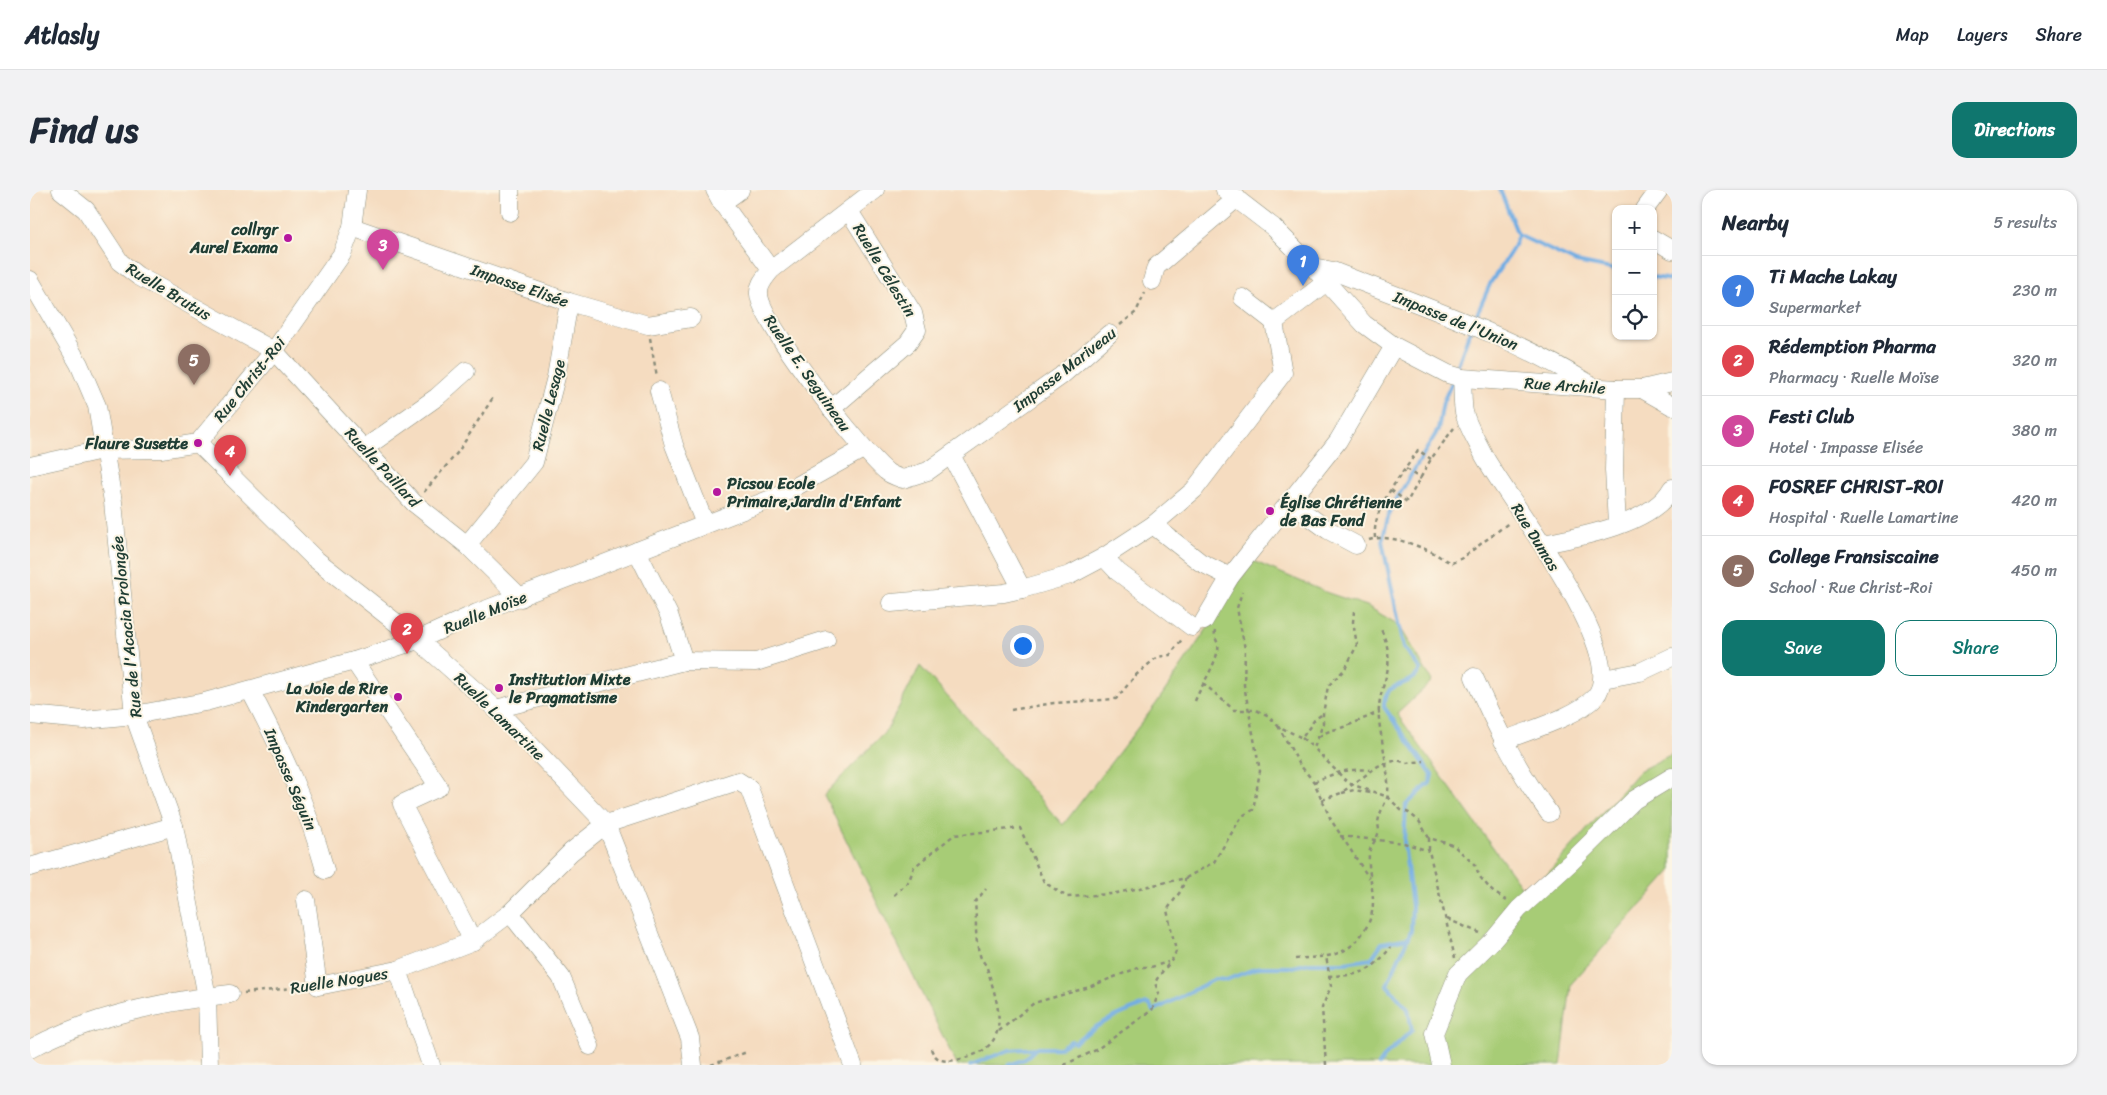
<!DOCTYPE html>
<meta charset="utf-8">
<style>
body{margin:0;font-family:Sriracha,sans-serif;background:#f2f2f3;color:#1f2937}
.controls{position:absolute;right:15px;top:15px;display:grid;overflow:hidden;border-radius:10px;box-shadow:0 1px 4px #0004}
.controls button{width:45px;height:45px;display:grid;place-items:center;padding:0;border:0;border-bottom:1px solid #e0e1e3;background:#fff;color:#1f2937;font:25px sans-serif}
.you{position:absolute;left:992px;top:455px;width:18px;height:18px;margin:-12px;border:4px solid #fff;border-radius:50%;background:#1a73e8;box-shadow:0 0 0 8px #1a73e833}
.badge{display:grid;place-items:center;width:32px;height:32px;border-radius:50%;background:#0f766e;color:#fff;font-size:16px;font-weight:700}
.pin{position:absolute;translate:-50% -41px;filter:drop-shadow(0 1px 2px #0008)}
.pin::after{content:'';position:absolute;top:26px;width:18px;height:15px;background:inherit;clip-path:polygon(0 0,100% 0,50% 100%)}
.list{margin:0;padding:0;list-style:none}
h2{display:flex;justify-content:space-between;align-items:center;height:65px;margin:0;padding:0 20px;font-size:21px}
h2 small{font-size:16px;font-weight:400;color:#747a83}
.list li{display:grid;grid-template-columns:32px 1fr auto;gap:15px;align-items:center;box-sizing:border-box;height:70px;padding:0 20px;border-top:1px solid #e0e1e3}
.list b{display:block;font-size:19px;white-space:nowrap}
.list p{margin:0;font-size:16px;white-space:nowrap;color:#747a83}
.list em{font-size:16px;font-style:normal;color:#747a83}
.actions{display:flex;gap:10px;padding:15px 20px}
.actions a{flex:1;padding:11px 0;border:1px solid #0f766e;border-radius:15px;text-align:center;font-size:18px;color:#0f766e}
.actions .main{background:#0f766e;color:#fff}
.icon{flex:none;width:28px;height:28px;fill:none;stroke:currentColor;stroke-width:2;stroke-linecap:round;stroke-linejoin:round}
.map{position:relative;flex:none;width:1642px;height:875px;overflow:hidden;border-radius:15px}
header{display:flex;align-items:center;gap:30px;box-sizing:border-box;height:70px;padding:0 25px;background:#fff;border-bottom:1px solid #e0e1e3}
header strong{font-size:24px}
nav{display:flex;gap:28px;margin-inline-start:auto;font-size:18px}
.intro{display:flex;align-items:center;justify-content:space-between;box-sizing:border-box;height:120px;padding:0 30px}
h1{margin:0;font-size:35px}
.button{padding:12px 22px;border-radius:15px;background:#0f766e;color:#fff;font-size:18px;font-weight:700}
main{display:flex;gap:30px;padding:0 30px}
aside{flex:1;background:#fff;border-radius:15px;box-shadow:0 1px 4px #0004}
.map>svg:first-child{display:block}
</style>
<header>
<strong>Atlasly</strong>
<nav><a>Map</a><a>Layers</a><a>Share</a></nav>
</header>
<div class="intro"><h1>Find us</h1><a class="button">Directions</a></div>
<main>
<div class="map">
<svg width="1642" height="875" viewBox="0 0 1642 875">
<rect width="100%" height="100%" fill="#fcf5e5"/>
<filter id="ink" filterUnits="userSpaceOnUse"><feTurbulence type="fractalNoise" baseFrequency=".02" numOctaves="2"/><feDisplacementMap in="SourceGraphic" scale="10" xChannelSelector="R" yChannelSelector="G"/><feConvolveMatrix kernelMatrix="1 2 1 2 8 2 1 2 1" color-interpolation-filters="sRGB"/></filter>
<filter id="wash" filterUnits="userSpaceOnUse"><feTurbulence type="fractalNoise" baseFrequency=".0096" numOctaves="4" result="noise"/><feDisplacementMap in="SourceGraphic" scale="20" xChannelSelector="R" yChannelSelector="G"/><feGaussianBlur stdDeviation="1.12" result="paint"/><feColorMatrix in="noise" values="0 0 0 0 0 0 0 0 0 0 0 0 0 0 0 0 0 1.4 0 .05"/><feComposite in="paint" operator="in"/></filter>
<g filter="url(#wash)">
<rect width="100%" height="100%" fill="#f5dcc0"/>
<polygon fill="#a7cc76" stroke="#638455" points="1223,371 1298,403 1337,416 1369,435 1402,491 1367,524 1498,706 1609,581 1642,564 1642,680 1541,794 1531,875 927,875 794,605 857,540 890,476 1033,635 1126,514"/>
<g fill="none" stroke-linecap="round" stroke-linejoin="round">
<g stroke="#72ade3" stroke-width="4">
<polyline points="1488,45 1546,72 1586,80"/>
<polyline points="1623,87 1642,90"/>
<polyline points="1444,131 1461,92 1482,60 1488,45 1470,0"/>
<polyline points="1426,181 1440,140"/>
<polyline points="940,875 980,860 1006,858"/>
<path d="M 979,875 L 995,869 L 1006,858 L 1029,858 L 1041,851 L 1045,852 C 1066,834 1090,823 1117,814 L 1120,815 L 1123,821 L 1185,789 L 1196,790 L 1229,777 L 1263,777 L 1280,773 L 1315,773 L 1341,769 L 1352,753 L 1378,748"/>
<path d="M 1349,875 L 1356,865 L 1382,840 L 1378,819 L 1357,795 L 1381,741 L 1382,716 L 1374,653 L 1376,615 L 1400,593 L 1402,585 L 1354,517 C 1353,487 1382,501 1390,479 L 1374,457 L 1352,351 L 1360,320 L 1408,240 L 1413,212 L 1423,190"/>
</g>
</g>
</g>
<g filter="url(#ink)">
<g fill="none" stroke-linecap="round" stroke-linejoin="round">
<defs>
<g id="minor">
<polyline points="31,0 56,20 90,72 108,86 244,161 384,313 437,355 491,408"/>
<polyline points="480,0 480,22"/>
<polyline points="685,0 692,13 741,80"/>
<path d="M 845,0 L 741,80 C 736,87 728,94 729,104 C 730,132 831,260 856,281 C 860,285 867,287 873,289 L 898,281 L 1031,186 L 1079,144"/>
<polyline points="1195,0 1243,37 1283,77 1334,134 1364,156 1418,184 1432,188 1586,199 1612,199 1642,192"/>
<polyline points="692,13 710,0"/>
<polyline points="1615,19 1629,0"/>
<polyline points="322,37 539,112 618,135 661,128"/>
<polyline points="1623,49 1642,60"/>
<path d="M 1283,77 L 1303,81 C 1391,116 1481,145 1561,195"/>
<polyline points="0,90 49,174 67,216 83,312 104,525 144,636 177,807 179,875"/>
<polyline points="1122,91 1126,77 1207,8"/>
<polyline points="1213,108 1244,132"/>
<path d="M 1432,188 C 1433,199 1432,211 1434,222 C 1437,236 1447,251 1453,264 C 1475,307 1603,464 1565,507 C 1545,528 1499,540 1473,551"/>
<polyline points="1586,199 1584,280 1587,334"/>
<polyline points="1612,199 1642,216"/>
<polyline points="629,201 644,255 675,334"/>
<polyline points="801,219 878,153 887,140 883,123 819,21"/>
<polyline points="168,253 284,368 388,450 466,519 576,634 660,848 663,875"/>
<polyline points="335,258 407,207 436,181"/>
<polyline points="921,265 992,399 1040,385 1074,367 1123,335 1164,300 1253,183 1244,132 1295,93"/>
<polyline points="0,276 72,260 131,259 168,253 244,161 312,64 322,37 327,0"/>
<polyline points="1261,313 1298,340 1326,355"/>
<polyline points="1123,335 1170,372 1200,387"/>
<path d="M 1513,354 C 1550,347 1623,334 1642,298"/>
<polyline points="437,355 504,272 526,187 539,112"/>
<polyline points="607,361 639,425 654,471"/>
<polyline points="1074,367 1088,382 1162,437"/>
<polyline points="861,413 974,403 992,399"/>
<polyline points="1174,431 1200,387 1308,251 1364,156"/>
<polyline points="324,471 409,597 372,614 443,751"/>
<path d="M 1444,487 C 1465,535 1487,580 1519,623"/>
<polyline points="1573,489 1610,482 1642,467"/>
<path d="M 220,500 C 252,561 277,614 295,680"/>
<polyline points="466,519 654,471 726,472 796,450"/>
<polyline points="0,525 54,530 104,525 175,512 324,471 388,450 447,423 749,306 833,259"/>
<polyline points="0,677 144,636"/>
<polyline points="276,710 288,796 368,780 443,751 480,723 541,662 576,634 708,591 719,598 823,875"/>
<polyline points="480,723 531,787 560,856"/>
<polyline points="368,780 401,875"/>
<path d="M 0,859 C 58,827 135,811 200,804"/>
<polyline points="1411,875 1404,843 1428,784 1464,749 1489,719 1541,672 1604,610 1642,587"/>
</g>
</defs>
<use href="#minor" stroke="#8a8c7a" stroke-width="19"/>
<g stroke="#8a8c7a" stroke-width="2.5" stroke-dasharray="4 4" stroke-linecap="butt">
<polyline points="1090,135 1106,122 1115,103"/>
<polyline points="620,148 627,187"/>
<polyline points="1376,279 1391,289"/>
<polyline points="1361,300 1377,312 1401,269 1424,238"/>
<polyline points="394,302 428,262 464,206"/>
<path d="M 1345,348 C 1342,316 1372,286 1388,260 L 1401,269"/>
<path d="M 1339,350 C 1356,344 1381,353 1397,360 C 1406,363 1413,370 1422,373 L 1432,368 L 1480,332"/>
<polyline points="1324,421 1323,432 1327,455 1315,479 1298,496 1293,524 1293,534 1284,558 1318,593 1358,607 1371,620 1379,623 1389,631 1399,648 1423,655 1445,675 1450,687 1462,701 1477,711"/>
<polyline points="1173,493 1204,520 1226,520 1239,526 1248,536 1272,548 1285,529 1293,524"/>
<path d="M 1165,511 C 1172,494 1184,478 1188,460 C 1190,453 1183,448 1185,441"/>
<polyline points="981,520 1024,513 1086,509 1106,485 1127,467 1140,465 1153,448"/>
<polyline points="1248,536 1270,575 1284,592 1301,630 1339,688"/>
<path d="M 1289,547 C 1298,539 1308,540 1319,535 C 1330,531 1338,526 1350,522"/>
<polyline points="1272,548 1284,558"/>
<path d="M 1284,592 C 1304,583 1319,578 1340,580"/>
<polyline points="1312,603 1324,600 1341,603"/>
<polyline points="1292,610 1311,603 1348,576 1367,570 1377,573 1394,571"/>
<polyline points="1310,646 1374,653 1399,661"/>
<polyline points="1399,648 1399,661 1425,768"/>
<polyline points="864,705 879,691 884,677 924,645 990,638 1014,692 1037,707 1082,704 1156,688 1184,672 1212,626 1223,620 1230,581 1214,495 1215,459 1207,418 1212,402"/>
<polyline points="1417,729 1450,743"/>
<path d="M 1265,769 C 1295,766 1316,769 1334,741 C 1352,714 1337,692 1339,664 C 1340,656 1346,651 1348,644 C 1350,640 1348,636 1348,633 C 1349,623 1354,616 1357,608 C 1362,593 1350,546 1349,529 C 1346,492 1371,481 1350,437"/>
<path d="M 1298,786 C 1332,785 1339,784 1361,757"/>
<polyline points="214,803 273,797"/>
<polyline points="969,841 1004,813 1056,798 1110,777 1121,777 1138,772"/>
<path d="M 901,859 C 906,871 914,872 926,870 C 983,859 971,823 957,778 C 956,774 951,770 950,765 C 944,748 947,730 945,712 L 956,699"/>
<polyline points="681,875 717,862"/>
<path d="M 1034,875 L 1066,860 L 1122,820 L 1129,803 L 1125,793 C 1130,781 1143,773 1146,761 L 1137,720 L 1150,702 L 1156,688"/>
<polyline points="1296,875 1292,818 1301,796 1296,766"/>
</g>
<use href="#minor" stroke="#fff" stroke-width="18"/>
</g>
</g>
<g fill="#b5179e" stroke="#fcf5e5" stroke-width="2">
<circle cx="258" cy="48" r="5"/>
<circle cx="168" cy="253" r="5"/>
<circle cx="687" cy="302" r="5"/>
<circle cx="1240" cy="321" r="5"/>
<circle cx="469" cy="498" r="5"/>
<circle cx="368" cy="507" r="5"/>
</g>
<g text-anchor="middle" stroke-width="4" stroke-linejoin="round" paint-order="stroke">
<g font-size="16" font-weight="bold" fill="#1f3d34" stroke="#fcf5e5" text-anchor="end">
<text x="248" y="45">collrgr<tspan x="248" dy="18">Aurel Exama</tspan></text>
<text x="158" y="259">Flaure Susette</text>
<text x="697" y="299" text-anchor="start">Picsou Ecole<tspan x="697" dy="18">Primaire,Jardin d'Enfant</tspan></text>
<text x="1250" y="318" text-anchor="start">Église Chrétienne<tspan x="1250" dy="18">de Bas Fond</tspan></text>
<text x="479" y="495" text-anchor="start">Institution Mixte<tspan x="479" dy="18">le Pragmatisme</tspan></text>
<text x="358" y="504">La Joie de Rire<tspan x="358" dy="18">Kindergarten</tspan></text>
</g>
<g font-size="16" fill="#1f3d34" stroke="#fcf5e5">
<text transform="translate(855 80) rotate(59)" y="6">Ruelle Célestin</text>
<text transform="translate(490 95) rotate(19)" y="6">Impasse Elisée</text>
<text transform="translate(139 101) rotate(31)" y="6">Ruelle Brutus</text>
<text transform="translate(1426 130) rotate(22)" y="6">Impasse de l'Union</text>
<text transform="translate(1034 179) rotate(-38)" y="6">Impasse Mariveau</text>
<text transform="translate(778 183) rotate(55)" y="6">Ruelle E. Seguineau</text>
<text transform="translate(219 189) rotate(-51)" y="6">Rue Christ-Roi</text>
<text transform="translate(1535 195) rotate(4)" y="6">Rue Archile</text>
<text transform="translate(518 215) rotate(-76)" y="6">Ruelle Lesage</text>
<text transform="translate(353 277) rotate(47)" y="6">Ruelle Paillard</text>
<text transform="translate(1506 347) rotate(58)" y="6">Rue Dumas</text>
<text transform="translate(455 422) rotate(-22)" y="6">Ruelle Moïse</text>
<text transform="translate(96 437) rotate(-96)" y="6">Rue de l'Acacia Prolongée</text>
<text transform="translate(470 526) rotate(44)" y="6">Ruelle Lamartine</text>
<text transform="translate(261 589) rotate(67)" y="6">Impasse Séguin</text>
<text transform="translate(309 790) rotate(-9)" y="6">Ruelle Nogues</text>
</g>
</g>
</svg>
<div class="controls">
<button>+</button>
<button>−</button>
<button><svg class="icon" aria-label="locate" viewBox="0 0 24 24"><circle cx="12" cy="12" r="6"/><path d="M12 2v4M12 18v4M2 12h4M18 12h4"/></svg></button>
</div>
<div class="you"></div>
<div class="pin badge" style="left:1273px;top:96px;background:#3f7fe0">1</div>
<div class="pin badge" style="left:377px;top:464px;background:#e0444e">2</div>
<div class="pin badge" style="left:353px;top:80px;background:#d1479c">3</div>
<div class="pin badge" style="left:200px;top:286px;background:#e0444e">4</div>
<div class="pin badge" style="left:164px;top:195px;background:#8d6e63">5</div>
</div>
<aside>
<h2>Nearby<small>5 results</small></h2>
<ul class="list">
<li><span class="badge" style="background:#3f7fe0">1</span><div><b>Ti Mache Lakay</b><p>Supermarket</p></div><em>230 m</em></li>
<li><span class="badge" style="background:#e0444e">2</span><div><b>Rédemption Pharma</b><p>Pharmacy · Ruelle Moïse</p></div><em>320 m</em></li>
<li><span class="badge" style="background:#d1479c">3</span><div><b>Festi Club</b><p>Hotel · Impasse Elisée</p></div><em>380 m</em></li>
<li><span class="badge" style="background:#e0444e">4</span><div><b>FOSREF CHRIST-ROI</b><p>Hospital · Ruelle Lamartine</p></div><em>420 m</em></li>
<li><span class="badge" style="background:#8d6e63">5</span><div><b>College Fransiscaine</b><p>School · Rue Christ-Roi</p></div><em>450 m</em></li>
</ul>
<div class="actions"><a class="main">Save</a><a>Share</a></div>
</aside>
</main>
